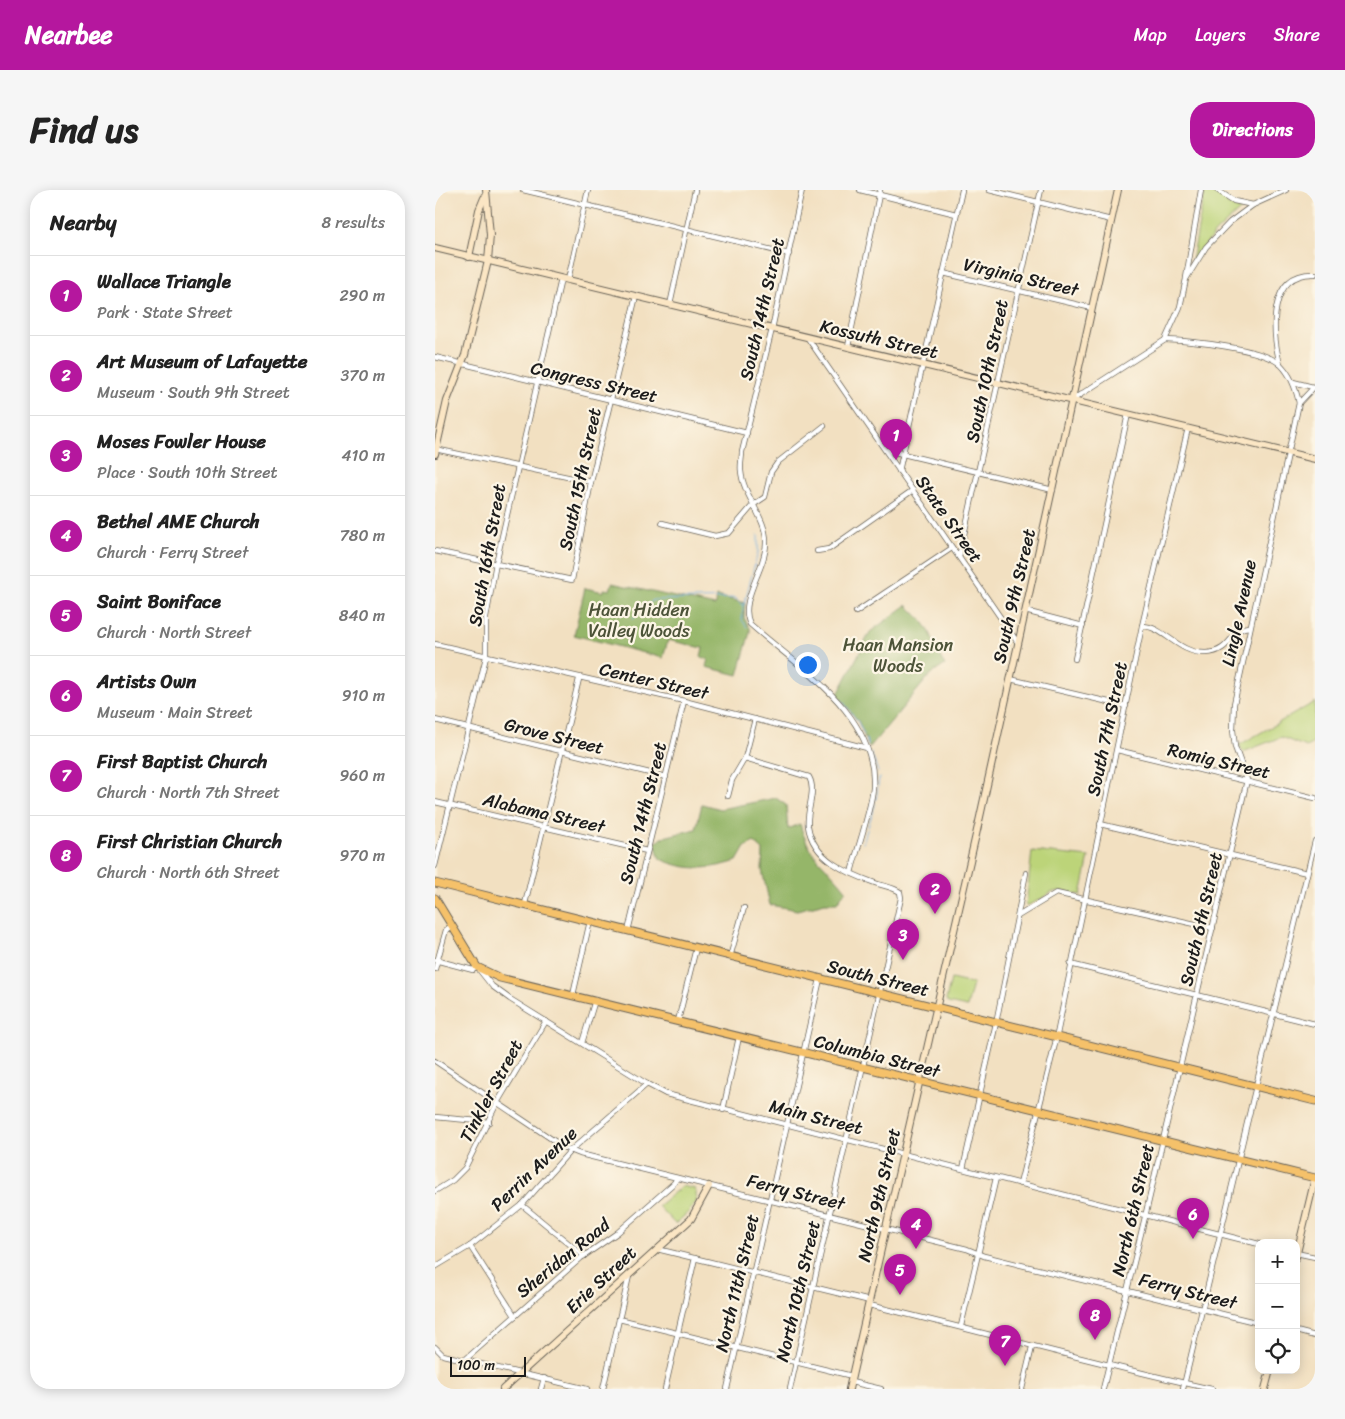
<!DOCTYPE html>
<meta charset="utf-8">
<style>
body{margin:0;font-family:Sriracha,sans-serif;background:#f6f6f6;color:#222}
.controls{position:absolute;right:15px;bottom:15px;display:grid;overflow:hidden;border-radius:10px;box-shadow:0 2px 12px #0003}
.controls button{width:45px;height:45px;display:grid;place-items:center;padding:0;border:0;border-bottom:1px solid #e0e0e0;background:#fff;color:#222;font:25px sans-serif}
.scale{position:absolute;left:15px;bottom:12px;width:76px;box-sizing:border-box;padding-left:5px;border:2px solid #1c1c1c;border-top:0;font-size:14px;line-height:18px;white-space:nowrap;color:#1c1c1c;-webkit-text-stroke:4px #fcf5e5;paint-order:stroke}
.you{position:absolute;left:372px;top:474px;width:18px;height:18px;margin:-12px;border:4px solid #fff;border-radius:50%;background:#1a73e8;box-shadow:0 0 0 8px #1a73e833}
.badge{display:grid;place-items:center;width:32px;height:32px;border-radius:50%;background:#b5179e;color:#fff;font-size:16px;font-weight:700}
.pin{position:absolute;translate:-50% -41px;filter:drop-shadow(0 1px 2px #0008)}
.pin::after{content:'';position:absolute;top:26px;width:18px;height:15px;background:inherit;clip-path:polygon(0 0,100% 0,50% 100%)}
.list{margin:0;padding:0;list-style:none}
h2{display:flex;justify-content:space-between;align-items:center;height:65px;margin:0;padding:0 20px;font-size:21px}
h2 small{font-size:16px;font-weight:400;color:#767676}
.list li{display:grid;grid-template-columns:32px 1fr auto;gap:15px;align-items:center;box-sizing:border-box;height:80px;padding:0 20px;border-top:1px solid #e0e0e0}
.list b{display:block;font-size:19px;white-space:nowrap}
.list p{margin:0;font-size:16px;white-space:nowrap;color:#767676}
.list em{font-size:16px;font-style:normal;color:#767676}
.icon{flex:none;width:28px;height:28px;fill:none;stroke:currentColor;stroke-width:2;stroke-linecap:round;stroke-linejoin:round}
.map{position:relative;flex:none;width:880px;height:1199px;overflow:hidden;border-radius:20px}
header{display:flex;align-items:center;gap:30px;box-sizing:border-box;height:70px;padding:0 25px;background:#b5179e;color:#fff}
header strong{font-size:24px}
nav{display:flex;gap:28px;margin-inline-start:auto;font-size:18px}
.intro{display:flex;align-items:center;justify-content:space-between;box-sizing:border-box;height:120px;padding:0 30px}
h1{margin:0;font-size:35px}
.button{padding:12px 22px;border-radius:20px;background:#b5179e;color:#fff;font-size:18px;font-weight:700}
main{display:flex;gap:30px;padding:0 30px}
aside{flex:1;background:#fff;border-radius:20px;box-shadow:0 2px 12px #0003}
.map>svg:first-child{display:block}
</style>
<header>
<strong>Nearbee</strong>
<nav><a>Map</a><a>Layers</a><a>Share</a></nav>
</header>
<div class="intro"><h1>Find us</h1><a class="button">Directions</a></div>
<main>
<aside>
<h2>Nearby<small>8 results</small></h2>
<ul class="list">
<li><span class="badge">1</span><div><b>Wallace Triangle</b><p>Park · State Street</p></div><em>290 m</em></li>
<li><span class="badge">2</span><div><b>Art Museum of Lafayette</b><p>Museum · South 9th Street</p></div><em>370 m</em></li>
<li><span class="badge">3</span><div><b>Moses Fowler House</b><p>Place · South 10th Street</p></div><em>410 m</em></li>
<li><span class="badge">4</span><div><b>Bethel AME Church</b><p>Church · Ferry Street</p></div><em>780 m</em></li>
<li><span class="badge">5</span><div><b>Saint Boniface</b><p>Church · North Street</p></div><em>840 m</em></li>
<li><span class="badge">6</span><div><b>Artists Own</b><p>Museum · Main Street</p></div><em>910 m</em></li>
<li><span class="badge">7</span><div><b>First Baptist Church</b><p>Church · North 7th Street</p></div><em>960 m</em></li>
<li><span class="badge">8</span><div><b>First Christian Church</b><p>Church · North 6th Street</p></div><em>970 m</em></li>
</ul>
</aside>
<div class="map">
<svg width="880" height="1199" viewBox="0 0 880 1199">
<rect width="100%" height="100%" fill="#fcf5e5"/>
<filter id="ink" filterUnits="userSpaceOnUse"><feTurbulence type="fractalNoise" baseFrequency=".02" numOctaves="2"/><feDisplacementMap in="SourceGraphic" scale="10" xChannelSelector="R" yChannelSelector="G"/><feConvolveMatrix kernelMatrix="1 2 1 2 8 2 1 2 1" color-interpolation-filters="sRGB"/></filter>
<filter id="wash" filterUnits="userSpaceOnUse"><feTurbulence type="fractalNoise" baseFrequency=".0096" numOctaves="4" result="noise"/><feDisplacementMap in="SourceGraphic" scale="20" xChannelSelector="R" yChannelSelector="G"/><feGaussianBlur stdDeviation="1.12" result="paint"/><feColorMatrix in="noise" values="0 0 0 0 0 0 0 0 0 0 0 0 0 0 0 0 0 1.4 0 .05"/><feComposite in="paint" operator="in"/></filter>
<g filter="url(#wash)">
<rect width="100%" height="100%" fill="#f2e0c1"/>
<g fill="#bcd479" stroke="#6c784a">
<polygon points="770,0 779,0 792,12 806,19 780,43 757,72"/>
<polygon points="880,512 880,552 871,557 846,547 808,562 804,555"/>
<path d="M 597,661 L 654,667 L 646,705 C 610,696 620,705 591,716 Z"/>
<polygon points="516,789 538,794 532,817 513,813 511,810"/>
<path d="M 247,996 L 260,999 C 266,1014 250,1025 240,1034 L 223,1016 Z"/>
</g>
<g fill="#95b669" stroke="#586942">
<polygon points="177,393 280,416 282,406 310,413 309,428 315,438 315,442 303,485 271,477 273,469 266,467 268,458 233,450 228,468 139,445 150,398 169,402 169,399 175,400"/>
<path d="M 472,415 C 478,422 486,428 491,436 C 500,449 501,463 510,475 L 495,485 L 434,558 L 423,531 L 402,506 L 435,442 Z"/>
<path d="M 341,608 L 351,615 L 353,639 L 365,634 C 375,670 391,673 411,700 L 402,713 L 390,713 L 362,720 L 335,715 L 327,680 L 328,660 L 319,652 L 310,657 L 302,671 C 274,680 252,681 225,669 L 220,653 L 229,647 L 261,639 L 267,614 L 285,619 Z"/>
</g>
<g fill="none" stroke-linecap="round" stroke-linejoin="round">
<g stroke="#71ace2" stroke-width="1">
<polyline points="309,415 323,362 323,345"/>
<polyline points="198,429 218,410 300,408 308,415 307,430 312,437"/>
<polyline points="407,510 423,532 429,545"/>
<polyline points="431,549 433,556"/>
<polyline points="436,563 443,582"/>
<polyline points="441,610 444,588"/>
<polyline points="428,653 440,614"/>
</g>
</g>
</g>
<g filter="url(#ink)">
<g fill="none" stroke-linecap="round" stroke-linejoin="round">
<defs>
<g id="street">
<polyline points="88,0 354,64"/>
<path d="M 367,0 L 337,139 L 307,262 C 307,268 305,275 306,281 C 308,306 332,328 331,353 C 331,379 303,411 315,434 C 363,477 443,524 438,598 C 436,621 422,659 416,683"/>
<polyline points="425,0 521,24"/>
<polyline points="554,0 676,30"/>
<polyline points="782,0 799,11 818,15"/>
<polyline points="508,83 657,118"/>
<polyline points="751,88 766,0"/>
<polyline points="133,90 153,0"/>
<polyline points="235,115 260,0"/>
<polyline points="372,147 583,453"/>
<path d="M 730,150 C 755,151 829,158 846,175 C 856,185 861,199 864,213"/>
<polyline points="413,157 445,0"/>
<polyline points="0,167 312,243"/>
<path d="M 845,174 C 837,143 832,82 880,84"/>
<polyline points="858,192 878,197"/>
<polyline points="637,210 730,150 745,117 751,89 771,57 795,32 818,15 851,0"/>
<polyline points="0,259 156,292"/>
<polyline points="451,260 618,300"/>
<polyline points="464,281 527,0"/>
<polyline points="227,333 280,346 294,343 318,315 330,307 336,282 343,272 389,236"/>
<polyline points="0,361 137,390 156,292 201,106"/>
<polyline points="382,361 394,359 478,300"/>
<polyline points="524,367 606,0"/>
<polyline points="590,421 648,436"/>
<polyline points="421,422 517,358"/>
<path d="M 707,436 C 729,436 743,464 771,463 C 798,462 795,437 815,437"/>
<polyline points="0,454 249,511 432,558"/>
<polyline points="640,469 693,224"/>
<polyline points="575,489 691,516"/>
<polyline points="0,530 231,587"/>
<polyline points="682,560 880,608"/>
<path d="M 310,568 L 374,587 C 382,601 371,620 373,636 C 378,669 412,683 440,693 C 448,696 458,697 465,702 L 466,708 L 355,1199"/>
<polyline points="293,606 297,590 310,568 320,529"/>
<polyline points="0,612 212,661"/>
<polyline points="665,634 872,683"/>
<polyline points="0,676 51,467 51,428 61,373 126,89"/>
<polyline points="90,714 144,489"/>
<polyline points="583,726 621,703 778,738"/>
<polyline points="193,741 249,511"/>
<polyline points="295,767 309,718"/>
<polyline points="0,770 38,780 42,777 57,796 75,809 212,894 231,904 824,1054"/>
<polyline points="635,774 880,834"/>
<polyline points="0,779 11,740 16,736"/>
<polyline points="138,805 155,731"/>
<polyline points="243,831 261,758"/>
<polyline points="147,853 160,810"/>
<polyline points="0,871 130,958 145,964 532,1059 549,1066 824,1133"/>
<polyline points="288,920 304,847"/>
<polyline points="0,927 54,932"/>
<polyline points="528,979 561,833 591,683"/>
<polyline points="585,994 620,854 707,436 753,238"/>
<polyline points="0,1001 18,990 30,978 62,913 111,831"/>
<polyline points="87,1015 149,1066"/>
<polyline points="35,1056 80,1126"/>
<polyline points="222,1059 435,1111"/>
<polyline points="861,1063 880,1067"/>
<polyline points="0,1077 35,1056 87,1015 135,961 212,894"/>
<path d="M 434,1115 C 549,1142 662,1174 777,1199"/>
<polyline points="184,1129 417,1186"/>
<polyline points="526,1136 561,988"/>
<polyline points="861,1141 880,1146"/>
<polyline points="0,1157 8,1165 152,1199"/>
<polyline points="31,1169 146,1068 182,1043 239,993 242,988"/>
<polyline points="416,1192 446,1199"/>
<polyline points="106,1199 109,1188"/>
<polyline points="168,1199 194,1086"/>
<polyline points="230,1199 260,1068"/>
<polyline points="292,1199 385,789"/>
<polyline points="587,1199 597,1157"/>
<polyline points="668,1199 710,1027 812,590 800,557 798,540 799,514 864,213 880,196"/>
<polyline points="748,1199 880,651"/>
</g>
<g id="secondary">
<polyline points="0,58 880,269"/>
<polyline points="34,67 44,20 49,8"/>
<polyline points="0,264 12,211 30,165 53,71 55,45 51,0"/>
<polyline points="861,1067 880,988"/>
<polyline points="68,1199 256,1029 274,996"/>
<polyline points="414,1199 543,636 683,0"/>
<polyline points="830,1199 835,1180"/>
</g>
<g id="primary">
<polyline points="0,693 880,911"/>
<polyline points="0,708 42,777 65,788 880,988"/>
</g>
</defs>
<use href="#street" stroke="#676156" stroke-width="6"/>
<use href="#secondary" stroke="#676156" stroke-width="8"/>
<use href="#primary" stroke="#676156" stroke-width="9"/>
<use href="#street" stroke="#fff" stroke-width="4.5"/>
<use href="#secondary" stroke="#fbe6c4" stroke-width="6"/>
<use href="#primary" stroke="#f5c16b" stroke-width="7"/>
</g>
</g>
<g text-anchor="middle" stroke-width="4.5" stroke-linejoin="round" paint-order="stroke">
<g font-size="18" fill="#1c1c1c" stroke="#fcf5e5">
<text transform="translate(586 87) rotate(13)" y="6">Virginia Street</text>
<text transform="translate(327 119) rotate(-77)" y="6">South 14th Street</text>
<text transform="translate(444 149) rotate(13)" y="6">Kossuth Street</text>
<text transform="translate(552 181) rotate(-78)" y="6">South 10th Street</text>
<text transform="translate(159 192) rotate(13)" y="6">Congress Street</text>
<text transform="translate(145 289) rotate(-78)" y="6">South 15th Street</text>
<text transform="translate(514 329) rotate(55)" y="6">State Street</text>
<text transform="translate(52 365) rotate(-80)" y="6">South 16th Street</text>
<text transform="translate(579 406) rotate(-77)" y="6">South 9th Street</text>
<text transform="translate(804 423) rotate(-78)" y="6">Lingle Avenue</text>
<text transform="translate(219 491) rotate(13)" y="6">Center Street</text>
<text transform="translate(672 539) rotate(-78)" y="6">South 7th Street</text>
<text transform="translate(119 546) rotate(14)" y="6">Grove Street</text>
<text transform="translate(784 571) rotate(13)" y="6">Romig Street</text>
<text transform="translate(109 623) rotate(13)" y="6">Alabama Street</text>
<text transform="translate(208 623) rotate(-76)" y="6">South 14th Street</text>
<text transform="translate(766 729) rotate(-77)" y="6">South 6th Street</text>
<text transform="translate(443 788) rotate(14)" y="6">South Street</text>
<text transform="translate(442 866) rotate(14)" y="6">Columbia Street</text>
<text transform="translate(56 901) rotate(-62)" y="6">Tinkler Street</text>
<text transform="translate(381 927) rotate(14)" y="6">Main Street</text>
<text transform="translate(99 979) rotate(-44)" y="6">Perrin Avenue</text>
<text transform="translate(361 1002) rotate(14)" y="6">Ferry Street</text>
<text transform="translate(444 1005) rotate(-77)" y="6">North 9th Street</text>
<text transform="translate(698 1020) rotate(-77)" y="6">North 6th Street</text>
<text transform="translate(128 1068) rotate(-39)" y="6">Sheridan Road</text>
<text transform="translate(166 1090) rotate(-43)" y="6">Erie Street</text>
<text transform="translate(302 1093) rotate(-77)" y="6">North 11th Street</text>
<text transform="translate(363 1101) rotate(-77)" y="6">North 10th Street</text>
<text transform="translate(753 1101) rotate(14)" y="6">Ferry Street</text>
</g>
<g font-size="18" fill="#4c5338" stroke="#fcf5e5">
<text x="204" y="426">Haan Hidden<tspan x="204" dy="21">Valley Woods</tspan></text>
<text x="463" y="461">Haan Mansion<tspan x="463" dy="21">Woods</tspan></text>
</g>
</g>
</svg>
<div class="controls">
<button>+</button>
<button>−</button>
<button><svg class="icon" aria-label="locate" viewBox="0 0 24 24"><circle cx="12" cy="12" r="6"/><path d="M12 2v4M12 18v4M2 12h4M18 12h4"/></svg></button>
</div>
<div class="scale">100 m</div>
<div class="you"></div>
<div class="pin badge" style="left:461px;top:270px">1</div>
<div class="pin badge" style="left:500px;top:724px">2</div>
<div class="pin badge" style="left:468px;top:770px">3</div>
<div class="pin badge" style="left:481px;top:1059px">4</div>
<div class="pin badge" style="left:465px;top:1105px">5</div>
<div class="pin badge" style="left:758px;top:1049px">6</div>
<div class="pin badge" style="left:570px;top:1176px">7</div>
<div class="pin badge" style="left:660px;top:1150px">8</div>
</div>
</main>
